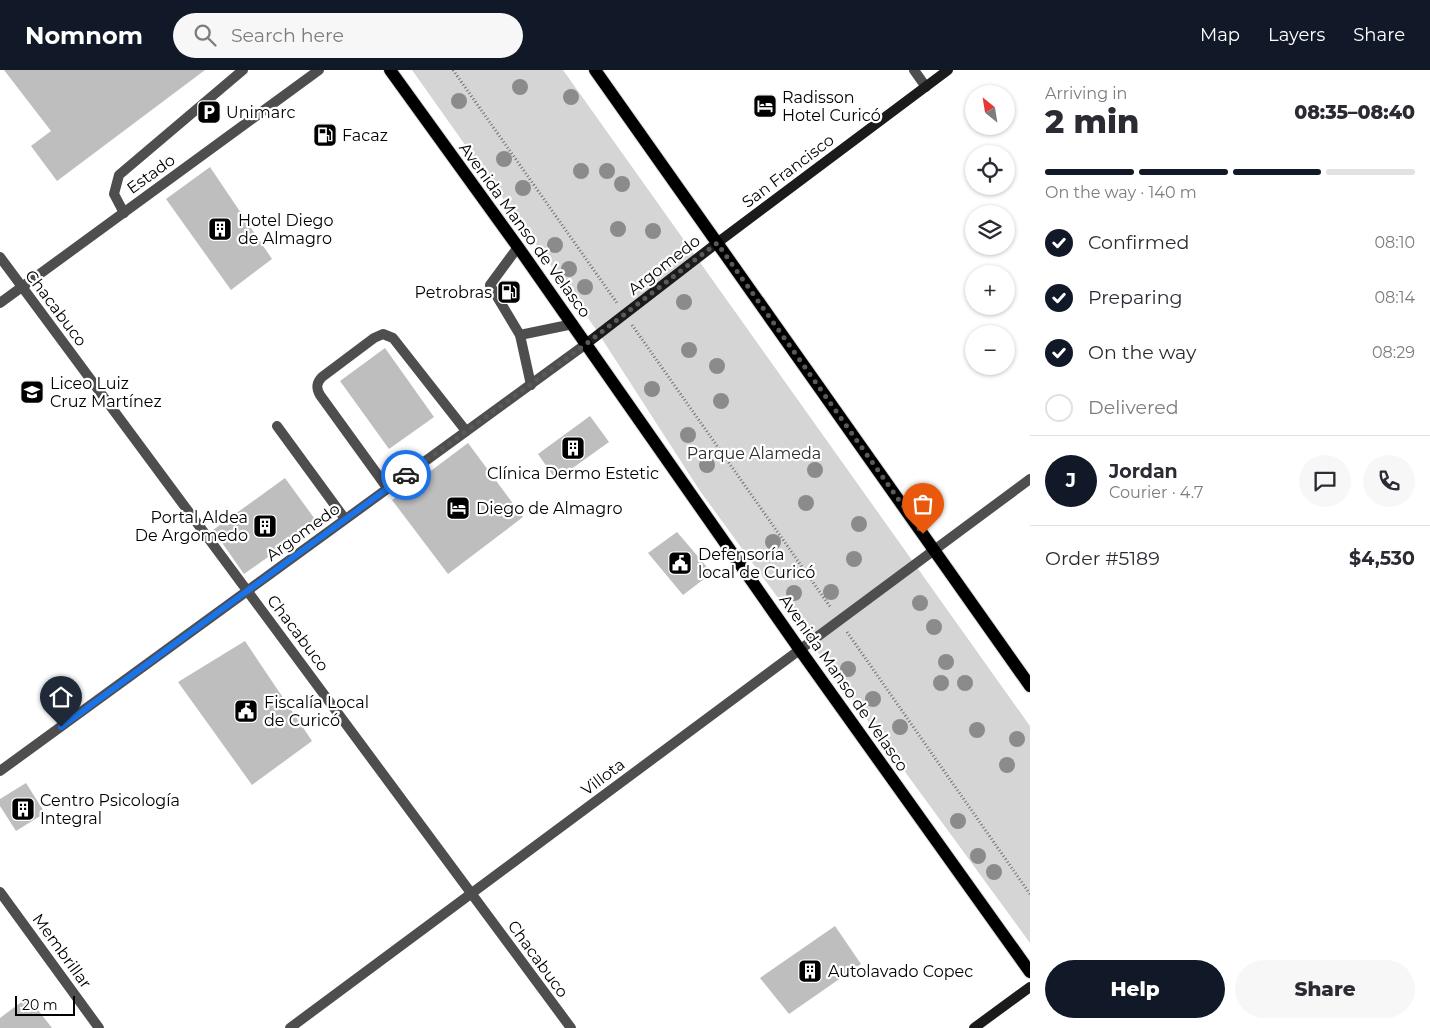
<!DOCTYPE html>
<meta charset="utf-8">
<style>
body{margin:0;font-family:Montserrat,sans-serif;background:#f7f7f7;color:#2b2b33;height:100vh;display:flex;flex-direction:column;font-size:19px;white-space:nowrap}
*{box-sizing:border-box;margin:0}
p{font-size:16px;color:#7c7c81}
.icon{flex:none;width:28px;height:28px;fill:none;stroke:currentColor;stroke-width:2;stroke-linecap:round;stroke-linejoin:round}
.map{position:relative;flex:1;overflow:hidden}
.panel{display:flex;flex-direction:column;background:#fff;width:400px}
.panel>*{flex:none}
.needle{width:32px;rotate:330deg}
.tools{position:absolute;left:965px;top:15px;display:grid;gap:10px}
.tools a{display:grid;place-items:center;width:50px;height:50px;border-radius:50%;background:#fff;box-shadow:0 1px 4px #0004;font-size:25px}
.scale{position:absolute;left:15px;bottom:12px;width:60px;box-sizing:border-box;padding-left:5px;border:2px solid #000;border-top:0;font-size:14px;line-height:18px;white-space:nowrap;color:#000;-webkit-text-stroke:4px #fff;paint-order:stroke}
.pin{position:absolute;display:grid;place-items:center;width:42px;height:42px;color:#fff;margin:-51px -21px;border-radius:50% 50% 50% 0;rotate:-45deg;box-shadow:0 0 5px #0007}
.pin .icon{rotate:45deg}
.courier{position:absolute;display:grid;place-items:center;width:50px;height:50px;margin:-25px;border:4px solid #1a73e8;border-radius:50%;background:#fff;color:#222;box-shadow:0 1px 6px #0007}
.summary em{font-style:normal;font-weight:800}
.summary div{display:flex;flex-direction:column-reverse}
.summary{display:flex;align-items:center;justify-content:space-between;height:85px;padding:0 15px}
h1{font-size:32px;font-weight:800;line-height:38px}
.bar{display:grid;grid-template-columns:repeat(4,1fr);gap:8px 5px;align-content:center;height:60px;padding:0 15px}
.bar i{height:6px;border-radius:4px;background:#e1e1e2}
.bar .on{background:#111827}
.bar p{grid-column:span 4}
.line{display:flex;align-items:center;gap:12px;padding:0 15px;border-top:1px solid #e1e1e2}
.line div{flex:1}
.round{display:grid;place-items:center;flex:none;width:52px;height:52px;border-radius:26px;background:#f7f7f7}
ol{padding:0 15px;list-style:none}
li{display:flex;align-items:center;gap:15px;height:55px}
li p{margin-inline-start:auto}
li .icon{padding:5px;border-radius:50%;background:#111827;color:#fff;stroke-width:4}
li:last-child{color:#7c7c81}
li i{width:28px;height:28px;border:2px solid #e1e1e2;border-radius:50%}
.action{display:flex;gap:10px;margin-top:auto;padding:10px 15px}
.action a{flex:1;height:58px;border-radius:30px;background:#111827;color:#fff;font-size:20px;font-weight:800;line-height:58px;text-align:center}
.action a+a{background:#f7f7f7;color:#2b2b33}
header{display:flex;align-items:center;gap:30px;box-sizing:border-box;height:70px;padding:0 25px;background:#111827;color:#fff}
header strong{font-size:24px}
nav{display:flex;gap:28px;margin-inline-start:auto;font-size:18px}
.search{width:350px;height:45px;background:#f7f7f7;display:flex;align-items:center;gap:12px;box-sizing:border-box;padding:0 18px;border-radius:28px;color:#7c7c81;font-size:19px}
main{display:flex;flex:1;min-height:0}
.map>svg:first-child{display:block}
.green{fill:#d5d5d5}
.building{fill:#bebebe}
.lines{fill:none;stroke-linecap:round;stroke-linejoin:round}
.primary-casing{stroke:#dbdbdb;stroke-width:14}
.path{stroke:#707070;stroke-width:3;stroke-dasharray:1 2.5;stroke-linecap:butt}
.service{stroke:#4e4e4e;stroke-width:10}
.minor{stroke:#4e4e4e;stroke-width:10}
.tertiary{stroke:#4e4e4e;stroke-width:10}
.secondary{stroke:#1b1b1b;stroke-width:10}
.primary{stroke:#000;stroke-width:12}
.tree{fill:#8b8b8b}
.done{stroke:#595959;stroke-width:5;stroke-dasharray:0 9}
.route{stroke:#1a73e8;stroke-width:6}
.labels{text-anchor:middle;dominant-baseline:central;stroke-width:4.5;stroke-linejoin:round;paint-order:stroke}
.poi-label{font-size:16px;fill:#000;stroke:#fff;text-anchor:start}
.street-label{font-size:16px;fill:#000;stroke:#fff}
.park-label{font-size:16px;fill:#2c2c2c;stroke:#fff}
</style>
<header>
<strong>Nomnom</strong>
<div class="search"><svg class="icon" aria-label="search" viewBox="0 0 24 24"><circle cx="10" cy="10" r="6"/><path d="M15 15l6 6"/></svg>Search here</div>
<nav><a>Map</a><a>Layers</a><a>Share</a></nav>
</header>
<main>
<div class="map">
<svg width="1030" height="958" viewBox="0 0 1030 958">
<rect width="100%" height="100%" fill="#fff"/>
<path class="green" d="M412,0H563L1030,656V873L700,421L595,258Z"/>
<g class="building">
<path d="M4,0H205L57,111L31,76L51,61Z"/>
<path d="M210,97L272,189L231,220L166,129Z"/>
<path d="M385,278L434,347L389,379L340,311Z"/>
<path d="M590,346L609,372L556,410L538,384Z"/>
<path d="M468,373L523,447L448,504L392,430Z"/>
<path d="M285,408L317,452L244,504L213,460Z"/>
<path d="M677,462L712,503L683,525L648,483Z"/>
<path d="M245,571L312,671L252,715L178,612Z"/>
<path d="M26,713L45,743L16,761L0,736V729Z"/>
<path d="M835,856L861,894L789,944L760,908Z"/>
<path d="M28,927L52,958H0V948Z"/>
</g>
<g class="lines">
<g class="primary-casing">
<g id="primary">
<path d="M390,0L518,177L800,580L1030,902"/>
<path d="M595,0L1030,616"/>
</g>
</g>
<g class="path">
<path d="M453,0L617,233"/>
<path d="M632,255L831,538"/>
<path d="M847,562L1030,824"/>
</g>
<g class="service">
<path d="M914,0L926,17"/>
<path d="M124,143L114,124L119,105L243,0"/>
<path d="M518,177L490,215L520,265L531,315"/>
<path d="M520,265L573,254"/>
<path d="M277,356L345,449"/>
<path d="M388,419L320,325C316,318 316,313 322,307L374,268L383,264L393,268L466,361"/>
</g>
<g class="minor">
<path d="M0,822L99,958"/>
<path d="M290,958L1030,409"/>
</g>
<g class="tertiary">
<path d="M0,187L571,958"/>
<path d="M0,233L319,0"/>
<path d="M0,701L586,274"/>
</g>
<g class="secondary">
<path d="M586,274L717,173L948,0"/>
<path d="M974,958L1030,917"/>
</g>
<use href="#primary" class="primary"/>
</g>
<g class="tree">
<circle cx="520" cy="17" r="8"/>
<circle cx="571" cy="27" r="8"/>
<circle cx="459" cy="31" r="8"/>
<circle cx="504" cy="89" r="8"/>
<circle cx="581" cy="101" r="8"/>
<circle cx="607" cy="101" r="8"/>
<circle cx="622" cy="114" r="8"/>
<circle cx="523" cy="118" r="8"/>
<circle cx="618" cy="159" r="8"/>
<circle cx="653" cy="161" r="8"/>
<circle cx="555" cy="175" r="8"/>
<circle cx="569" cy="199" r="8"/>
<circle cx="585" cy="217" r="8"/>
<circle cx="684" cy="232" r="8"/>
<circle cx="689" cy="280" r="8"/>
<circle cx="717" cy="296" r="8"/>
<circle cx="652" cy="319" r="8"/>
<circle cx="721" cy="331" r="8"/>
<circle cx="688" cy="365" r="8"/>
<circle cx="707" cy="395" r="8"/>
<circle cx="815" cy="400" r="8"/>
<circle cx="806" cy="433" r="8"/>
<circle cx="859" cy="454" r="8"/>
<circle cx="773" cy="472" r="8"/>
<circle cx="854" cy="489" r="8"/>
<circle cx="831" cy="522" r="8"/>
<circle cx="794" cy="523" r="8"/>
<circle cx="920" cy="533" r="8"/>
<circle cx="934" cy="557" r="8"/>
<circle cx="946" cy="592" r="8"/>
<circle cx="848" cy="599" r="8"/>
<circle cx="941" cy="613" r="8"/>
<circle cx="965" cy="613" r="8"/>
<circle cx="873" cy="629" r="8"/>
<circle cx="900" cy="657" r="8"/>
<circle cx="977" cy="660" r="8"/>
<circle cx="1017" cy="669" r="8"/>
<circle cx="1007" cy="695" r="8"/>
<circle cx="958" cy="751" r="8"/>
<circle cx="978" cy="786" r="8"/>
<circle cx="994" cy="802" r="8"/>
</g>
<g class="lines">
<path class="done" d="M406,405L586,274L717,173L923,464"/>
<path class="route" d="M61,657L406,405"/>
</g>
<defs>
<g id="hotel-square" transform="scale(1.25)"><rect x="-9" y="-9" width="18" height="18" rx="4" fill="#000" stroke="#fff"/><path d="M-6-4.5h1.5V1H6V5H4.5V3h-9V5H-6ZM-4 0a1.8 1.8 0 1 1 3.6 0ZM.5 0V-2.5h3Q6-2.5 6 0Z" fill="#fff"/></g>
<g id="parking-square" transform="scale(1.25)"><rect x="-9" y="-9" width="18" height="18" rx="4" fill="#000" stroke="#fff"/><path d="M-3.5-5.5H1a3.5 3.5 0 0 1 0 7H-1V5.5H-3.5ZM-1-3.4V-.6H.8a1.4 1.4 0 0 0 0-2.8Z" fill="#fff"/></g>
<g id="fuel-square" transform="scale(1.25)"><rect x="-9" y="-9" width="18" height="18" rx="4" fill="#000" stroke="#fff"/><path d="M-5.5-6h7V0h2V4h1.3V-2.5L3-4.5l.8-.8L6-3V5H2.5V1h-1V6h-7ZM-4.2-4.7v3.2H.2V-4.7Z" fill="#fff"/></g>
<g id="building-square" transform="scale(1.25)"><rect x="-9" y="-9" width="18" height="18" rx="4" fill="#000" stroke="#fff"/><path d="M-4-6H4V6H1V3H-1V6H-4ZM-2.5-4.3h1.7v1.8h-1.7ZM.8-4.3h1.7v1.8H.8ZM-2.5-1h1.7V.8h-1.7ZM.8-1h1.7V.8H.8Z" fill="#fff"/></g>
<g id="school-square" transform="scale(1.25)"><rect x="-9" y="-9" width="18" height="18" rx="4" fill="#000" stroke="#fff"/><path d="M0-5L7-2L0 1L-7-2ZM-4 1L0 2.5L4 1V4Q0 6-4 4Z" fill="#fff"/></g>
<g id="civic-square" transform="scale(1.25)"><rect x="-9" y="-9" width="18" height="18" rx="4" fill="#000" stroke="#fff"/><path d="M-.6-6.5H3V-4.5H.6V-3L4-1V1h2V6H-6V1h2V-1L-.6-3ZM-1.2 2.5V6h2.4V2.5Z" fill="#fff"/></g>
</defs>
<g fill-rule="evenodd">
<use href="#hotel-square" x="765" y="36"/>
<use href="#parking-square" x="209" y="42"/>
<use href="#fuel-square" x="325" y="65"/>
<use href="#building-square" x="220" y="159"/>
<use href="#fuel-square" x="509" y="222"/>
<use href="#school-square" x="32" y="322"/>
<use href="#building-square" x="573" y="378"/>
<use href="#hotel-square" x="458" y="438"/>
<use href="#building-square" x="265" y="456"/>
<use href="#civic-square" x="680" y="493"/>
<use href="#civic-square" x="246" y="641"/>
<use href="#building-square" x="23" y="739"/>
<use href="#building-square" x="810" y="901"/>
</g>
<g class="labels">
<g class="poi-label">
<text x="782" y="27">Radisson<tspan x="782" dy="18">Hotel Curicó</tspan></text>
<text x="226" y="42">Unimarc</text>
<text x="342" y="65">Facaz</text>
<text x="238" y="150">Hotel Diego<tspan x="238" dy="18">de Almagro</tspan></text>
<text x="492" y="222" text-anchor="end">Petrobras</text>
<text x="50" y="313">Liceo Luiz<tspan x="50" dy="18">Cruz Martínez</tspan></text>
<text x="573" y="403" text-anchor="middle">Clínica Dermo Estetic</text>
<text x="476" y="438">Diego de Almagro</text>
<text x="248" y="447" text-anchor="end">Portal Aldea<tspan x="248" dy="18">De Argomedo</tspan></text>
<text x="698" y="484">Defensoría<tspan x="698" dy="18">local de Curicó</tspan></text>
<text x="264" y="632">Fiscalía Local<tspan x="264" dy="18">de Curicó</tspan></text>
<text x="40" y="730">Centro Psicología<tspan x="40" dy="18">Integral</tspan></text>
<text x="828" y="901">Autolavado Copec</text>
</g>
<g class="street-label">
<text transform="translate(788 101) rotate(-37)">San Francisco</text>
<text transform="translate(151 104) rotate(-36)">Estado</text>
<text transform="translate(525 160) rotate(54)">Avenida Manso de Velasco</text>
<text transform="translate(664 195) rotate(-38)">Argomedo</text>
<text transform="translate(56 238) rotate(53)">Chacabuco</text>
<text transform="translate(303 462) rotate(-36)">Argomedo</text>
<text transform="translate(298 563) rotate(53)">Chacabuco</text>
<text transform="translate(844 613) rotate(55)">Avenida Manso de Velasco</text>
<text transform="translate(603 707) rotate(-37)">Villota</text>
<text transform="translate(62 881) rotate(54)">Membrillar</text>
<text transform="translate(538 889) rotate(54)">Chacabuco</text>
</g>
<g class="park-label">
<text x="754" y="383">Parque Alameda</text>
</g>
</g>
</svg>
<div class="tools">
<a><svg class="needle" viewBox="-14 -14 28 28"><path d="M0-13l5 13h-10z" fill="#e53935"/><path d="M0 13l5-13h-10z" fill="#7c7c81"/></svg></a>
<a><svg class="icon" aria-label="locate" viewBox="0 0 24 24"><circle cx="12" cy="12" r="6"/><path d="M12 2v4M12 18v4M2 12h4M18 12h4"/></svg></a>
<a><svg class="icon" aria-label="layers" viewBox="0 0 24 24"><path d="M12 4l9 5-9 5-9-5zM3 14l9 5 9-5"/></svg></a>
<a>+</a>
<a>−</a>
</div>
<div class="scale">20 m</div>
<div class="pin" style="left:923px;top:464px;background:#ea580c"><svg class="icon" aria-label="bag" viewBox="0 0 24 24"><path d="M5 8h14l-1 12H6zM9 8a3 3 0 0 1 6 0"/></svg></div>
<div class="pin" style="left:61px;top:657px;background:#1f2937"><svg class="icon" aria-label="home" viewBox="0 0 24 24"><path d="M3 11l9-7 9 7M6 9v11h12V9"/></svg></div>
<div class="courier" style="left:406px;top:405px"><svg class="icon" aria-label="car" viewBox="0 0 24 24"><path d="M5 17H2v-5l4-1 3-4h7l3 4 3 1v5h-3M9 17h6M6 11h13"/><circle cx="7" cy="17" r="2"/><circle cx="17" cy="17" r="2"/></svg></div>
</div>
<section class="panel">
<div class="summary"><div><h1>2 min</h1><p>Arriving in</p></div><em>08:35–08:40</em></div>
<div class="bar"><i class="on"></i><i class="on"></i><i class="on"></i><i></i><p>On the way · 140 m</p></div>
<ol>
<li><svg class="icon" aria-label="check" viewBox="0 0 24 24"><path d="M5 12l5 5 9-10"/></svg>Confirmed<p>08:10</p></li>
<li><svg class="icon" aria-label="check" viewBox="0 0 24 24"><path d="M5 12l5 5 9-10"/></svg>Preparing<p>08:14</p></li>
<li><svg class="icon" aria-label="check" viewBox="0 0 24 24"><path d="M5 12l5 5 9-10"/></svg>On the way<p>08:29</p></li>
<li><i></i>Delivered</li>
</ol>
<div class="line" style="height:90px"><b class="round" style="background:#111827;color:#fff">J</b><div><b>Jordan</b><p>Courier · 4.7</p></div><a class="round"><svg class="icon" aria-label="chat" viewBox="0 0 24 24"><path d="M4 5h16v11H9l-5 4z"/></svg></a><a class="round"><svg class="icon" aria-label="phone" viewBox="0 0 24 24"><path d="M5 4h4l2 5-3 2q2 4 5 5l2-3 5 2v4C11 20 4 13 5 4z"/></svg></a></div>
<div class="line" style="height:65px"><div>Order #5189</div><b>$4,530</b></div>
<div class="action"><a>Help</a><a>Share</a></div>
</section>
</main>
